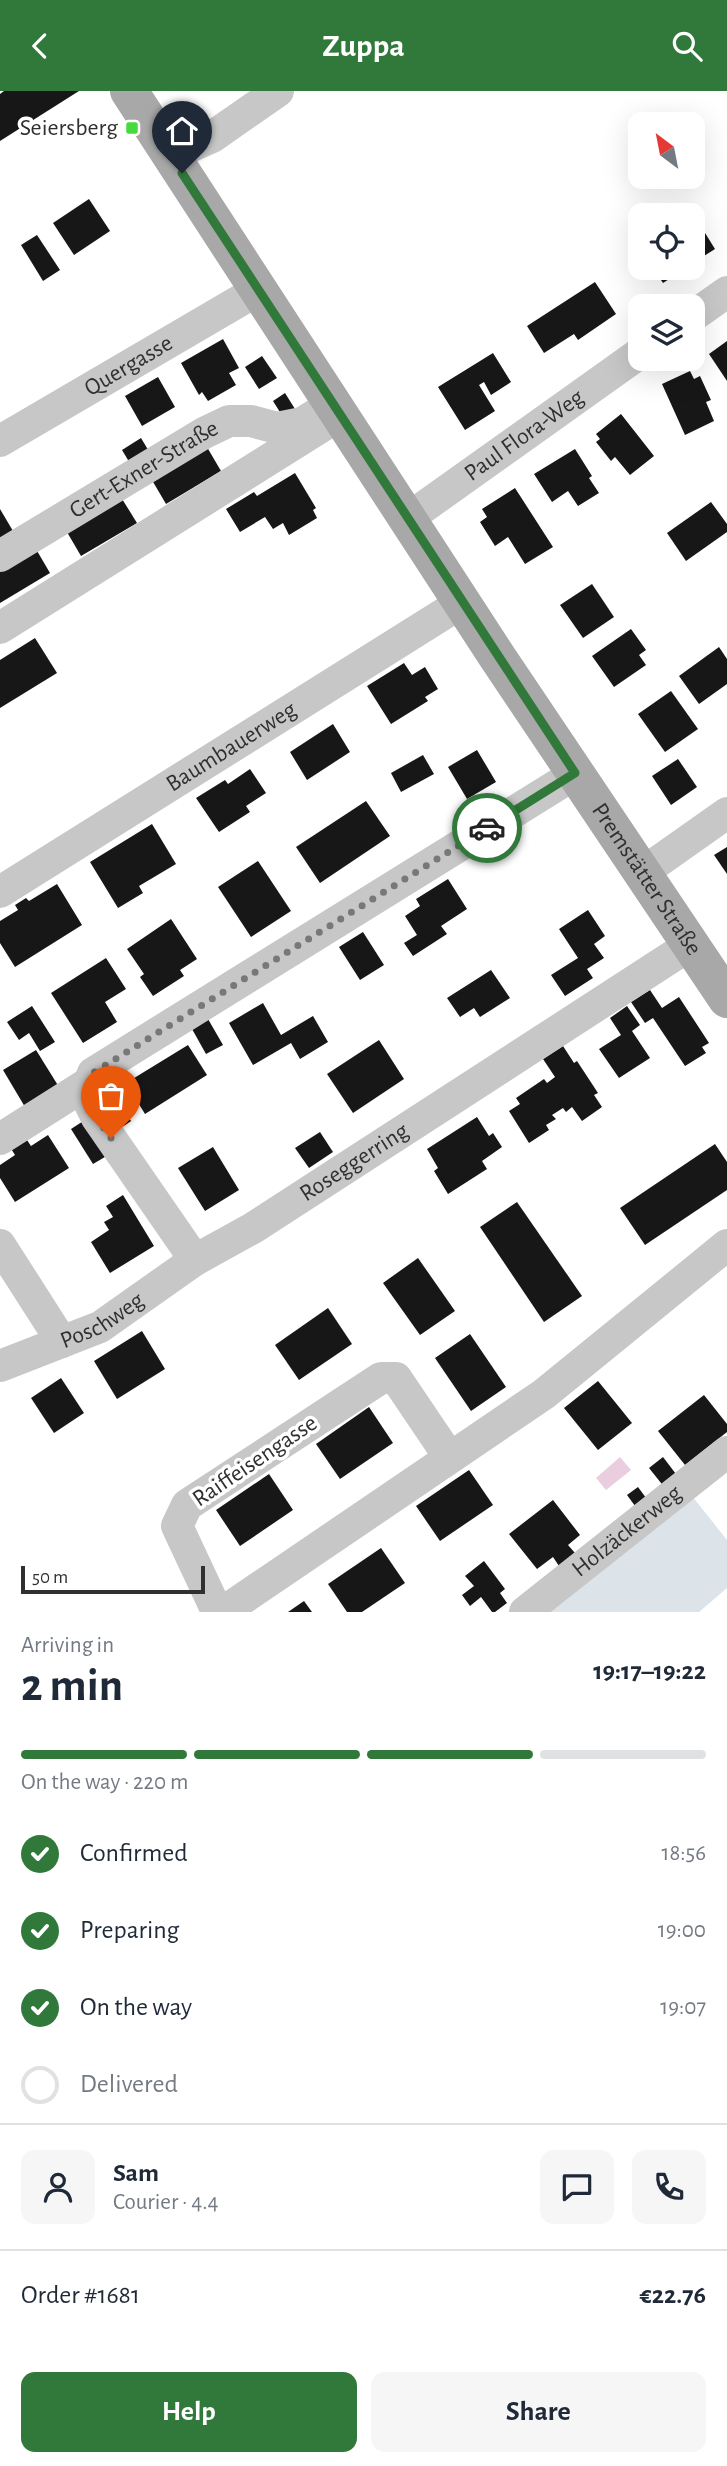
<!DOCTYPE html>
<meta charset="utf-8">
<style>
body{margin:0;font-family:"Alegreya Sans",sans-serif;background:#f6f6f7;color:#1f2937;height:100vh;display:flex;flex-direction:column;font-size:26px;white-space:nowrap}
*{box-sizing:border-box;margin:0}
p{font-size:23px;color:#747a83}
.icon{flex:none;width:38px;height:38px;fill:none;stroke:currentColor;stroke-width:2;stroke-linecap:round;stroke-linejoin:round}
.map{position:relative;height:1521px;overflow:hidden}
.panel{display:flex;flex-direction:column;background:#fff;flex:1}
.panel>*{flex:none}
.needle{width:46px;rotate:328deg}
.tools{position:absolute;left:628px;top:21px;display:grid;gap:14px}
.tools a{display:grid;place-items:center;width:77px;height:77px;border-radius:14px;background:#fff;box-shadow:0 7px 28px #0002;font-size:35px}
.scale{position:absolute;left:21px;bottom:18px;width:184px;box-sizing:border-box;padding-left:7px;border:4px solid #303030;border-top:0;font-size:19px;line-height:24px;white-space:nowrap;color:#303030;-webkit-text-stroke:5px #fff;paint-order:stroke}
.pin{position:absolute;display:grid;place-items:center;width:60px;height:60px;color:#fff;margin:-72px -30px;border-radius:50% 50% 50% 0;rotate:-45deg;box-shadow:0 0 7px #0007}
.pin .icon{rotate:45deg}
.courier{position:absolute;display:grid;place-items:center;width:70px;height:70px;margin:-35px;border:5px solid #31793b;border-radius:50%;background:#fff;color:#222;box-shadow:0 2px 9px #0007}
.head em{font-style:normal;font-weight:700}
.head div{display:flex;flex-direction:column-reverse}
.head{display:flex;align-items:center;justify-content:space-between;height:119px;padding:0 21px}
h1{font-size:46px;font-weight:700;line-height:52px}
.bar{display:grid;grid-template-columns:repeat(4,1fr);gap:10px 7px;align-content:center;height:84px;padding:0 21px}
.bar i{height:9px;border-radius:5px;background:#e0e1e3}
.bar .on{background:#31793b}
.bar p{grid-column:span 4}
.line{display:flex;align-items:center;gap:18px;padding:0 21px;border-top:2px solid #e0e1e3}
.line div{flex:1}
.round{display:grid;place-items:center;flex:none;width:74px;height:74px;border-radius:14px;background:#f6f6f7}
ol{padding:0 21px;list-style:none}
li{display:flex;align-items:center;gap:21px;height:77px}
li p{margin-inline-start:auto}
li .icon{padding:7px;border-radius:50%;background:#31793b;color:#fff;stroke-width:4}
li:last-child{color:#747a83}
li i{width:38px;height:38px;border:4px solid #e0e1e3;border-radius:50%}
.button{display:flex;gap:14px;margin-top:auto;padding:14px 21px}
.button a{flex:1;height:80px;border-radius:14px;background:#31793b;color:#fff;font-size:28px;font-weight:700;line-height:80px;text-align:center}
.button a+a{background:#f6f6f7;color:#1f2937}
header{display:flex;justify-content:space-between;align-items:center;height:91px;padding:0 21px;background:#31793b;color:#fff;font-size:32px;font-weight:700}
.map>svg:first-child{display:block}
.green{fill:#dce3e9}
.water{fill:#eacdde}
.building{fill:#171717}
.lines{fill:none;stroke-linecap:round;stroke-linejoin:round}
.minor{stroke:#c7c7c7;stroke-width:32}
.major{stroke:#a8a8a8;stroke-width:38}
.done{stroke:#787878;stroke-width:7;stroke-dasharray:0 12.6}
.route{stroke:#31793b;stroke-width:9}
.poi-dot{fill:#47da3f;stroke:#fff;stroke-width:2.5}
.labels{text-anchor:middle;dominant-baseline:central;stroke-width:7;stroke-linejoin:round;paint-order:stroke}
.poi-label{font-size:24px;fill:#303030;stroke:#fff;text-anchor:end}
.street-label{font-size:24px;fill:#303030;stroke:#fff}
</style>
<header><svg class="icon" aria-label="back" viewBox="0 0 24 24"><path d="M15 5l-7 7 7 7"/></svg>Zuppa<svg class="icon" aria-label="search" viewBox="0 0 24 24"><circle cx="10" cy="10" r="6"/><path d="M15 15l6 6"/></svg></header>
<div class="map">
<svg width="727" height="1521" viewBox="0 0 727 1521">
<rect width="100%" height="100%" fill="#fff"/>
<path class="green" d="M688,1400L727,1449V1497L699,1521H537Z"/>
<path class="water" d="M620,1366L631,1379L606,1399L596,1387Z"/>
<g class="building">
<path d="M4,0H79L0,50V3Z"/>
<path d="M89,108L110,140L74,164L53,132Z"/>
<path d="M697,129L715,158L693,172V132Z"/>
<path d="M37,144L60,179L43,190L21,154Z"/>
<path d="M653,177H686L663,192Z"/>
<path d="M595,191L616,223L578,249L574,243L544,262L527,235Z"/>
<path d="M223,248L239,277L229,282L236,294L208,310L202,301L199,304L181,272Z"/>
<path d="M727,250V290L709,263Z"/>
<path d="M493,262L511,291L491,304L484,291L479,294L495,320L465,339L438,296Z"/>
<path d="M262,265L277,287L259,298L245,276Z"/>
<path d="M690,280L694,288L700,285L711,309L706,311L714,330L685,344L662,293Z"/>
<path d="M158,286L175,316L142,335L125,305Z"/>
<path d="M285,302L295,318L283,326L273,310Z"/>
<path d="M621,323L654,365L630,384L615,366L611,370L596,351L600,348L596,343Z"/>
<path d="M141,347L153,367L134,379L122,359Z"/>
<path d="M204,351L221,380L166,413L149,384Z"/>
<path d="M575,358L592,385L589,387L599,402L578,415L568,400L552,411L534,383Z"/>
<path d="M295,382L316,417L313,419L317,427L289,444L283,432L273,438L265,426L240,441L226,418L254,401L257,405Z"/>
<path d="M515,397L553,456L525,473L508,446L495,455L480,431L487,426L482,418Z"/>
<path d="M119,403L137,432L81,465L64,436Z"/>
<path d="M711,411L727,433V441L686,470L667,442Z"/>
<path d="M0,418L13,440L0,447Z"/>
<path d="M33,453L50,482L0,512V473Z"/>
<path d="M592,493L614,526L583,547L560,514Z"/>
<path d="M631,538L646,559L639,564L646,574L614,596L592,565Z"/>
<path d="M35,547L57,582L0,617V569Z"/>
<path d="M719,556L727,568V593L699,613L679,585Z"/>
<path d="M404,572L412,584L425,576L438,598L425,606L428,610L391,633L367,595Z"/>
<path d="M671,600L698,638L665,661L638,623Z"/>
<path d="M333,633L350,661L307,689L290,661Z"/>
<path d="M477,659L496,691L467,708L448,676Z"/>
<path d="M423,664L434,683L401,701L391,682Z"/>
<path d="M678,668L697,696L671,714L652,685Z"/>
<path d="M250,678L266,702L246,715L250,721L219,741L196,707L225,689L228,693Z"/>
<path d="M366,710L390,745L320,792L296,756Z"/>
<path d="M152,733L176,773L139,795L143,802L118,817L90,771Z"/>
<path d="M727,756V783L714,764Z"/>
<path d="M258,770L291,820L251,846L218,796Z"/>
<path d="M448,788L467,818L441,835L447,843L413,865L404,852L417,844L405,825L420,815L416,808Z"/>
<path d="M57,793L82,834L15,876L0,852V830L18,819L15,814L26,807L29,810Z"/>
<path d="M588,819L605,845L594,853L604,867L587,878L593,887L565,905L551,884L578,867L559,838Z"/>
<path d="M171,828L197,868L180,879L184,885L153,905L140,886L144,883L127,858Z"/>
<path d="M363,841L384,874L360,889L339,856Z"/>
<path d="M106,867L126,898L105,911L117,931L83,952L51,902Z"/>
<path d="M491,879L510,907L480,926L474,917L460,926L447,907Z"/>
<path d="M650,899L662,917L679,906L709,952L702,956L706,962L685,975L653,927L645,932L631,911Z"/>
<path d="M263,912L281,944L313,925L328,951L300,968L291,952L253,974L229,932Z"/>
<path d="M32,915L55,951L40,960L29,942L19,949L7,931Z"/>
<path d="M627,915L640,934L632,940L650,967L619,987L599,958L621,944L610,927Z"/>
<path d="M208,928L223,954L206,963L192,938Z"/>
<path d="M379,949L404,988L353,1022L327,983Z"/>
<path d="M188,954L207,984L145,1023L126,992Z"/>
<path d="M563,955L574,972L577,970L598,1002L594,1004L602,1016L582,1030L572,1016L566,1021L563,1017L552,1024L556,1028L546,1034L549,1039L529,1052L509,1020L520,1013L516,1007L544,988L547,992L555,986L543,968Z"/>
<path d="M36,959L59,996L25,1016L3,979Z"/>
<path d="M118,1010L131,1030L118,1039L104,1019Z"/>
<path d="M477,1026L489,1045L493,1042L502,1056L482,1070L487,1078L448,1103L434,1080L438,1077L427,1058Z"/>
<path d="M88,1027L110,1063L93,1073L71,1038Z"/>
<path d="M320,1041L333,1061L309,1077L295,1057Z"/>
<path d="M48,1044L69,1077L15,1111L0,1087V1074L15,1064L10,1056L25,1046L31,1055Z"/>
<path d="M715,1053L727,1071V1099L645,1154L620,1117Z"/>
<path d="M213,1056L239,1099L205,1120L178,1077Z"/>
<path d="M123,1104L154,1155L110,1182L91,1151L109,1139L104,1131L113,1126L106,1115Z"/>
<path d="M517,1111L582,1205L544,1231L480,1136Z"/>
<path d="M418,1167L455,1220L420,1244L383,1192Z"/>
<path d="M328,1217L352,1253L299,1289L275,1254Z"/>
<path d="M142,1240L165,1278L117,1308L94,1270Z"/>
<path d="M470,1243L506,1296L471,1320L435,1267Z"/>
<path d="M61,1287L84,1322L54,1342L31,1307Z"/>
<path d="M598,1290L632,1332L598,1359L564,1317Z"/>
<path d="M704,1304L727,1333V1341L685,1374L658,1340Z"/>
<path d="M369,1316L393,1352L340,1388L316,1353Z"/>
<path d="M663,1366L679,1387L665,1397L649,1377Z"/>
<path d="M469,1379L493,1414L440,1450L416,1415Z"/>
<path d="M269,1383L293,1419L240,1455L216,1419Z"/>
<path d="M638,1396L649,1411L638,1419L627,1404Z"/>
<path d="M553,1409L580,1444L568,1454L575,1462L559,1475L553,1466L537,1478L509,1443Z"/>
<path d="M381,1457L405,1492L362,1521H347L328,1493Z"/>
<path d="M484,1470L505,1498L500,1502L507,1512L495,1521H492L481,1506L470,1515L462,1504L474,1495L465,1485Z"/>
<path d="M304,1510L312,1521H288Z"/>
</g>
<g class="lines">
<g class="minor">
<path d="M171,64L212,46L278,0"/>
<path d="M693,225L727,201"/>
<path id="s1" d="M0,350L258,199"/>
<path id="s2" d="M407,428L640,262"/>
<path id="s3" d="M0,465L204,342L229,330H251L277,337L302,332L318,322"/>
<path d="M0,537L340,324"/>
<path id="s4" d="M575,683L93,982L85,1003L97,1027L195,1169L253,1137L690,854"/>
<path d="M642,782L727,722"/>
<path id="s5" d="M0,801L461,512"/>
<path d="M0,1048L90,991"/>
<path d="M0,1154L62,1251"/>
<path id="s6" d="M0,1275L100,1236L195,1169"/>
<path d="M450,1367L396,1287H381L187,1414L177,1435L214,1514L229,1517L544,1303L727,1154"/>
<path id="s7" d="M525,1521L727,1361"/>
</g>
<path class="major" id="s8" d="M129,0L496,564L727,908"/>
</g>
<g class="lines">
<path class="done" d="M111,1047L97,1027L85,1003L93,982L487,737"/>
<path class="route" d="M182,82L575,682L487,737"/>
</g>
<rect class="poi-dot" x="125" y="30" width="14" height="14" rx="3.5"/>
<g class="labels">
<g class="poi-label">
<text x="118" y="37">Seiersberg</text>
</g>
<g class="street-label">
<text stroke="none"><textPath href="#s1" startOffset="149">Quergasse</textPath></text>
<text stroke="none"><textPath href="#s2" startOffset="144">Paul Flora-Weg</textPath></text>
<text stroke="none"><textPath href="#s3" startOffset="168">Gert-Exner-Straße</textPath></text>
<text stroke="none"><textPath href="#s5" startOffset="273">Baumbauerweg</textPath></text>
<text stroke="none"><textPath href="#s8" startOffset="943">Premstätter Straße</textPath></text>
<text stroke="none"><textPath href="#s4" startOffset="976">Roseggerring</textPath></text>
<text stroke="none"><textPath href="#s6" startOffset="112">Poschweg</textPath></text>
<text transform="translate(255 1370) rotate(-34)">Raiffeisengasse</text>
<text stroke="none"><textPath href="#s7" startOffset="130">Holzäckerweg</textPath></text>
</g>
</g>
</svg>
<div class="tools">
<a><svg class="needle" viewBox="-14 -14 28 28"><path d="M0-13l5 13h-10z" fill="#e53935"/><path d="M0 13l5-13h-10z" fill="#747a83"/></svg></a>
<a><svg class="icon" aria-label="locate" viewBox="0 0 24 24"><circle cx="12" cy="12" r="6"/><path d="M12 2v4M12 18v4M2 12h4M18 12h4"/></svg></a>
<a><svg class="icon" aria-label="layers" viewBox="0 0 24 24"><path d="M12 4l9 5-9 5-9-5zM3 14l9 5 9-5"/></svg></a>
</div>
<div class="scale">50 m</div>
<div class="pin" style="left:111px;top:1047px;background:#ea580c"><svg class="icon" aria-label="bag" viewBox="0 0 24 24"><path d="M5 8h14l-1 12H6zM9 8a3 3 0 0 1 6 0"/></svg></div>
<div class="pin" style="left:182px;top:82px;background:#1f2937"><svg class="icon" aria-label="home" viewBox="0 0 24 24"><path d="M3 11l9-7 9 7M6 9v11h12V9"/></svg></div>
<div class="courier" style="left:487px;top:737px"><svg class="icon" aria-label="car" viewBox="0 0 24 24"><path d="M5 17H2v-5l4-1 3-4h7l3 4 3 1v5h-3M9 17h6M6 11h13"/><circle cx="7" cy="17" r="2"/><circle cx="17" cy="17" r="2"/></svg></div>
</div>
<section class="panel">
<div class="head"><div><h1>2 min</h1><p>Arriving in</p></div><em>19:17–19:22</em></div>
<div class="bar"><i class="on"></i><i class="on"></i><i class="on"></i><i></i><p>On the way · 220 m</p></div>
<ol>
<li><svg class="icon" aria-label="check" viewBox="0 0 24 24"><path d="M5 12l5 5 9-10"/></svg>Confirmed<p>18:56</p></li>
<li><svg class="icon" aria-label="check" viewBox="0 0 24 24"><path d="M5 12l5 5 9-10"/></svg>Preparing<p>19:00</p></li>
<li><svg class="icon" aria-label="check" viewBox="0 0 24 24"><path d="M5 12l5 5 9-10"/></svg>On the way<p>19:07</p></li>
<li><i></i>Delivered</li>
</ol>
<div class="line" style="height:126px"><a class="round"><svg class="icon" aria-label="person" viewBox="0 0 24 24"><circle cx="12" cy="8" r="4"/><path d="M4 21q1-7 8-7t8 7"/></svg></a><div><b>Sam</b><p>Courier · 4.4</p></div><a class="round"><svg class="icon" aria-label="chat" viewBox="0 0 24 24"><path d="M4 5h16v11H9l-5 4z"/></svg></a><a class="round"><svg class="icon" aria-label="phone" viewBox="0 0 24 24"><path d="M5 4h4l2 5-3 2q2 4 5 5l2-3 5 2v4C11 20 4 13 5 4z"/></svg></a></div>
<div class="line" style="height:91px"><div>Order #1681</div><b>€22.76</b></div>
<div class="button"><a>Help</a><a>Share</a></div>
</section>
